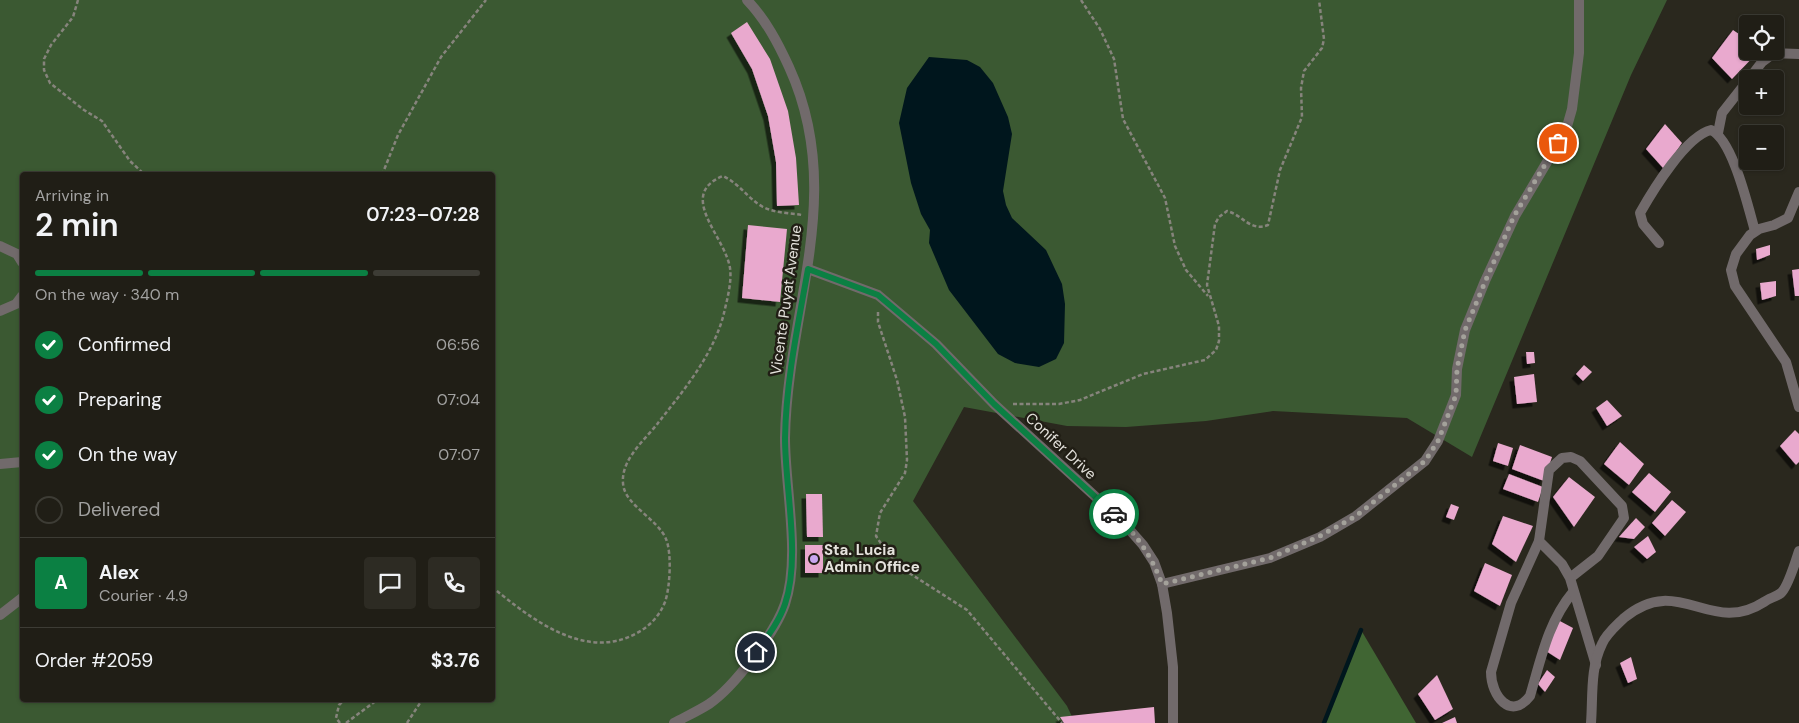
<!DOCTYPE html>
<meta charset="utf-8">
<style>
body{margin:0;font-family:"DM Sans",sans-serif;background:#2d2b23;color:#f1f3f6;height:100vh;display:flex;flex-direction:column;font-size:19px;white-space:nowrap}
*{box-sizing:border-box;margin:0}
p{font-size:16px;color:#a2a2a1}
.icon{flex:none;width:28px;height:28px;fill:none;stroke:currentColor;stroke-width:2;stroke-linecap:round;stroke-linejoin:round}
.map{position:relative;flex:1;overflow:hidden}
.drawer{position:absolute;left:20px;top:172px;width:475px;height:530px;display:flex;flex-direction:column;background:#201e16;border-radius:5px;box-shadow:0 1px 4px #0004,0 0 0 1px #3d3c35}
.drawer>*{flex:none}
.tools{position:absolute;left:1739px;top:15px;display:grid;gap:10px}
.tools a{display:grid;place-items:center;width:45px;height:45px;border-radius:5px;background:#201e16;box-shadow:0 1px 4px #0004,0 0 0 1px #3d3c35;font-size:25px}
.pin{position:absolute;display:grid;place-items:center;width:42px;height:42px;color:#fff;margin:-21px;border:2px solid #fff;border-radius:50%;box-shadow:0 1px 5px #0007}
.courier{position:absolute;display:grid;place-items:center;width:50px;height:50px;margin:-25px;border:4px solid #0b8043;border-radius:50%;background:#fff;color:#222;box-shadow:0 1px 6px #0007}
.overview em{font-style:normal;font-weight:600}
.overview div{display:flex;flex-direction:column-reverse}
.overview{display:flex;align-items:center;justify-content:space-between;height:85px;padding:0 15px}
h1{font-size:32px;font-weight:600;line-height:38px}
.bar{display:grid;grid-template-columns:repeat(4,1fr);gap:8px 5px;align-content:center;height:60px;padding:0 15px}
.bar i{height:6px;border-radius:4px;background:#3d3c35}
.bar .on{background:#0b8043}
.bar p{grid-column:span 4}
.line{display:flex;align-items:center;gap:12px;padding:0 15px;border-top:1px solid #3d3c35}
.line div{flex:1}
.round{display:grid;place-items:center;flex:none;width:52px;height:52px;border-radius:5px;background:#2d2b23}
ol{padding:0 15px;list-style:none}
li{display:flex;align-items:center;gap:15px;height:55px}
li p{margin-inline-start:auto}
li .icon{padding:5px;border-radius:50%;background:#0b8043;color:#fff;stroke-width:4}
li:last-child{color:#a2a2a1}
li i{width:28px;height:28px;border:2px solid #3d3c35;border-radius:50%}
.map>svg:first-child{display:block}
.green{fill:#3b5932;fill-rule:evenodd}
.forest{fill:#406533}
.water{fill:#00161d}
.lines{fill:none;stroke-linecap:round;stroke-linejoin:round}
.stream{stroke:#00161d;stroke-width:4.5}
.building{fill:#e9a9ce;filter:url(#shadow)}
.path{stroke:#86847c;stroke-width:2.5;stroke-dasharray:4 2.5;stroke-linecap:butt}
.street{stroke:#716a6b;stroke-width:10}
.done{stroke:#a3a19a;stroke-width:5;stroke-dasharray:0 9}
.route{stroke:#0b8043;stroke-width:6}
.poi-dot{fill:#c7a6ef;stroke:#211e15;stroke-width:2}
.labels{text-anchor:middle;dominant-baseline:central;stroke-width:5;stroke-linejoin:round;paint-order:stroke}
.street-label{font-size:15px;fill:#e4e2dc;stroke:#211e15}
.poi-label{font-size:15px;font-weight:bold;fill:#e4e2dc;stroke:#211e15;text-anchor:start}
</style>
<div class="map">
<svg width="1799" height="723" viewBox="0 0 1799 723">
<defs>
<filter id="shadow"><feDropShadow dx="-4.5" dy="4.5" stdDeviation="0" flood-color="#0009"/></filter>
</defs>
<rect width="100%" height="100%" fill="#2a281e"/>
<path class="green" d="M0,0H1667L1631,75L1472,457L1407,418L1273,411L1206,421L1126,427L1067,426L964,407L913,501L1067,706L1075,723H0ZM22,175H492V700H22Z"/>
<path class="forest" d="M1361,630L1416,723H1324Z"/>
<path class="water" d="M929,57L967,60L980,67L993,83L1008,117L1012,134L1003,191L1006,205L1012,218L1046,250L1062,284L1065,304L1064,343L1056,359L1039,367L1015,363L998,354L949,290L929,243L930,230L921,214L911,183L899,123L907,88Z"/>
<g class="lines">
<path class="stream" d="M1324,723L1361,630"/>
</g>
<g class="building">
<path d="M747,22L770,59L788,111L796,158L799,205L777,206L776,162L768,116L752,69L731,33Z"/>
<path d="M1733,30L1748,40V51H1759L1732,79L1712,58Z"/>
<path d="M1665,124L1682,143L1664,169L1646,149Z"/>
<path d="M748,225L787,229L780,302L742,298Z"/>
<path d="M1770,245V255L1757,260L1756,249Z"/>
<path d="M1799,269V296H1795L1792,270Z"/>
<path d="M1776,281V296L1762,300L1760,283Z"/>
<path d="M1526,352H1534L1535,363L1527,364Z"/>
<path d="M1584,365L1592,372L1583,381L1576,374Z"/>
<path d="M1534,374L1537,402L1517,404L1514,377Z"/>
<path d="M1607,400L1622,416L1607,426L1596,408Z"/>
<path d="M1795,430L1799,434V462L1796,465L1780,446Z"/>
<path d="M1620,442L1644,464L1629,485L1604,464Z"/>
<path d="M1498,443L1513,448L1508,466L1493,461Z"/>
<path d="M1520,445L1552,457L1544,481L1512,469Z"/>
<path d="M1649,473L1671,492L1655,512L1632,492Z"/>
<path d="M1509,474L1543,487L1538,502L1503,489Z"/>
<path d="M1569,477L1595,497L1574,527L1553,497Z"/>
<path d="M806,494H822L823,537H807Z"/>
<path d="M1672,500L1686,512L1665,536L1652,523Z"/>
<path d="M1451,504L1459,507L1454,520L1446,517Z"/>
<path d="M1503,516L1533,526L1516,562L1492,544Z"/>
<path d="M1636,518L1645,527L1634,539L1619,537Z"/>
<path d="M1648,536L1656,552L1647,559L1634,547Z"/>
<rect x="805" y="545" width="18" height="28"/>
<path d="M1485,563L1512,575L1500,606L1474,591Z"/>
<path d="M1558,620L1573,628L1560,660L1546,651Z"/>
<path d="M1631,657L1637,679L1628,683L1620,663Z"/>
<path d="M1547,670L1555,677L1545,692L1538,684Z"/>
<path d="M1437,675L1453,709L1435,720L1418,694Z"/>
<path d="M1154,707L1155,723H1064L1060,717Z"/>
<path d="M1455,717L1457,723H1442Z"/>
</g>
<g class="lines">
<g class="path">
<path d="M78,0L73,17L51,45L44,59V70L50,83L84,110L102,121L130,161L145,175"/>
<path d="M1081,0L1100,29L1114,59L1123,119L1165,198L1175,246L1186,270L1208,296"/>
<path d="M382,175L398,135L441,57L486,0"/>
<path d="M878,312V322L897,380L905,417L907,460L905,473L880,513L876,536L888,554L906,571L967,610L1062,723"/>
<path d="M1013,404H1059L1080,400L1143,374L1205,360L1216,350L1219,341V326L1207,285L1215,224L1219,217L1227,211C1243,215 1250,232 1268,225L1280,170L1302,117L1301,88L1304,71L1322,48L1324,39L1319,0"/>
<path d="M492,587C530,618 584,661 635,634C649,627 659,617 665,602C670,588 672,553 666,539C658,519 624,505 623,483C621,459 645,440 658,423C684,390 714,354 724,313C727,300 732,282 730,268C725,236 676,195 723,176C740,184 747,198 763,207C775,213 789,213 802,215"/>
<path d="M340,723L336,718L339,705L344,700"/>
<path d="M346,723L377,700"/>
<path d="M407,723L422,700"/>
</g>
<g class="street">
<path d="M1749,79L1762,62L1774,53L1799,54"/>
<path d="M1718,133L1722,113L1748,80"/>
<path d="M1799,192L1788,218L1774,225L1759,229L1750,235L1736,254L1731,270L1735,286L1786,362L1799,407"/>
<path d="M1659,243L1643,224L1640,213C1653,190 1686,136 1711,130C1733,140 1748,207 1755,231"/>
<path d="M0,246L17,254L22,262"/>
<path d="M808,269L878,295L936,344L994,404L1121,520L1143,545L1154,562L1162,584L1167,613L1173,667V723"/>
<path d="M0,311L16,304L22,296"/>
<path d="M0,464L22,462"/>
<path d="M1539,541L1511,603L1491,672C1491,696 1511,721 1530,696C1541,659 1548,622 1573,592"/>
<path d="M1570,578L1598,556L1624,518L1622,506L1580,461L1571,457L1562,458L1549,470L1539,541L1562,564L1570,578L1596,665"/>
<path d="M1162,584L1270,558L1320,537L1356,516L1425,461L1438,441L1456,395L1457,369L1465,330L1485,281L1515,216L1566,130L1572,109L1579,53V0"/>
<path d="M0,615L22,598"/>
<path d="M674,723C685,717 698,711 709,704C734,687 775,633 785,604C801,557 785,488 785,438C787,309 847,194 789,67C778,43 766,20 747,0"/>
<path d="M1591,723C1593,697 1590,668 1602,644C1606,634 1617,625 1624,618C1679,572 1710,637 1764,602C1769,598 1776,597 1781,593C1788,587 1796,560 1799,551"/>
</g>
</g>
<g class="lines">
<path class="done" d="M1114,514C1137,534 1152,557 1162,584L1270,558L1320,536L1356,516L1425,461L1438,441L1456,395L1457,369L1465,330L1485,282L1514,216L1558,143"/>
<path class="route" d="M756,652C767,637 779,622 785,604C801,557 785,488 785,438C786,381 798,325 808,269L878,295L936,344L994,404L1114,514"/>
</g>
<circle class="poi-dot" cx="814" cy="559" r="5"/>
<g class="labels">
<g class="street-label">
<text transform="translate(786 300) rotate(-82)">Vicente Puyat Avenue</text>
<text transform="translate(1061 446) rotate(43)">Conifer Drive</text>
</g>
<g class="poi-label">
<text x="824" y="550">Sta. Lucia<tspan x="824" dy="17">Admin Office</tspan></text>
</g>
</g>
</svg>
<div class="tools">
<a><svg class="icon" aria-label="locate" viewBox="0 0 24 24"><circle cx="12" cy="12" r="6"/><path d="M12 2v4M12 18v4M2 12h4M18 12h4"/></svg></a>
<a>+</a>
<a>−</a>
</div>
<div class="pin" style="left:1558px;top:143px;background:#ea580c"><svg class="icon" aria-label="bag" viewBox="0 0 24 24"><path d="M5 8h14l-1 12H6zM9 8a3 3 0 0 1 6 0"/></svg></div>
<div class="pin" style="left:756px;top:652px;background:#1f2937"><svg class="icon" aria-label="home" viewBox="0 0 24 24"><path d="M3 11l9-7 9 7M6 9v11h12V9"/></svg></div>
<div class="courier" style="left:1114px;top:514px"><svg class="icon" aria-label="car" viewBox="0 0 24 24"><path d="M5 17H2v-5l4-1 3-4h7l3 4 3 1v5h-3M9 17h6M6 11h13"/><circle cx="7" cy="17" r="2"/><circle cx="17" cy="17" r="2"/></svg></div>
<section class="drawer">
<div class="overview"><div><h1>2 min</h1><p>Arriving in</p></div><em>07:23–07:28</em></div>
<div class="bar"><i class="on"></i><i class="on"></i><i class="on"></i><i></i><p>On the way · 340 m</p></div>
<ol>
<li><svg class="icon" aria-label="check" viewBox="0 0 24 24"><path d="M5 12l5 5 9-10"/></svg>Confirmed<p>06:56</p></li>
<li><svg class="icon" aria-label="check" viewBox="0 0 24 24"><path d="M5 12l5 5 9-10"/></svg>Preparing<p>07:04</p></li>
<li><svg class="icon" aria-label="check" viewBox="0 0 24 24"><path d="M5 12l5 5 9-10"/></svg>On the way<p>07:07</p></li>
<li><i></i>Delivered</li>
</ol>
<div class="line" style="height:90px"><b class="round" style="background:#0b8043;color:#fff">A</b><div><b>Alex</b><p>Courier · 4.9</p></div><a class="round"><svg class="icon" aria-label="chat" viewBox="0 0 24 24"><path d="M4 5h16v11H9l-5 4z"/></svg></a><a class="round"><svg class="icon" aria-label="phone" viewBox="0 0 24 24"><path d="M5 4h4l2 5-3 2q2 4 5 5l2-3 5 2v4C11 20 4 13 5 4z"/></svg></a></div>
<div class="line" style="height:65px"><div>Order #2059</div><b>$3.76</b></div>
</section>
</div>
